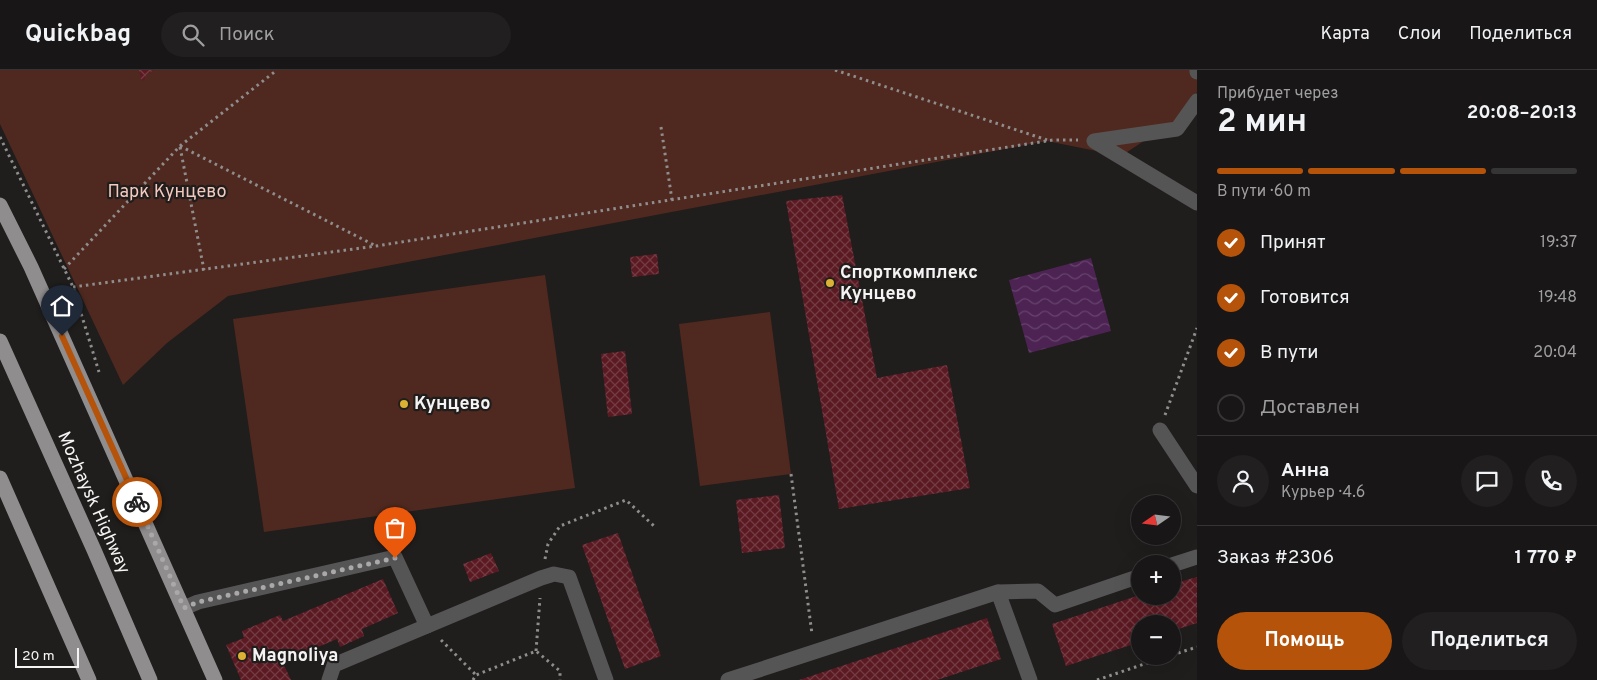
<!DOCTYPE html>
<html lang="ru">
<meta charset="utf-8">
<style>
body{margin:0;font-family:Overpass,sans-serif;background:#211f1f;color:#f1f3f6;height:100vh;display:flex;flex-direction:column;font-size:19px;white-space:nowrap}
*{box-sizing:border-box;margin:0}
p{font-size:16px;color:#9f9fa1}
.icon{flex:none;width:28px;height:28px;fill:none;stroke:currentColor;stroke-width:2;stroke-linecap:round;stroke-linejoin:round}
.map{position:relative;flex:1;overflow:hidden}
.details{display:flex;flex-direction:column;background:#181616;width:400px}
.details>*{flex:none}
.needle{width:32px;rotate:256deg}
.buttons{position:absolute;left:1131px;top:425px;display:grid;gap:10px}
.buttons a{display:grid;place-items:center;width:50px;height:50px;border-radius:50%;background:#181616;box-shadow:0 5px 20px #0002,0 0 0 1px #363535;font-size:25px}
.scale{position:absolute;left:15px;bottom:12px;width:64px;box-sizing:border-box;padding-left:5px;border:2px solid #f5f3f3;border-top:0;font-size:14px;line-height:18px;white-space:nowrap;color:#f5f3f3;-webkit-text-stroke:4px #201d1d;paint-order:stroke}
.pin{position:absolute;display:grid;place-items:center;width:42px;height:42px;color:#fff;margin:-51px -21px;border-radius:50% 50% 50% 0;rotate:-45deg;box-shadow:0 0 5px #0007}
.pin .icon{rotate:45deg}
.courier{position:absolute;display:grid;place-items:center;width:50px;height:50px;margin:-25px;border:4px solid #b45309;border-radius:50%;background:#fff;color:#222;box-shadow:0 1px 6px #0007}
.headline em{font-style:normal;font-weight:700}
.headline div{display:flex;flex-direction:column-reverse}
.headline{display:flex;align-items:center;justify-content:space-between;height:85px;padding:0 20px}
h1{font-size:32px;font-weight:700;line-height:38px}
.bar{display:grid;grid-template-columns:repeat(4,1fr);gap:8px 5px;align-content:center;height:60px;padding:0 20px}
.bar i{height:6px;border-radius:4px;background:#363535}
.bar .current{background:#b45309}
.bar p{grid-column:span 4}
.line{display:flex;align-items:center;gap:12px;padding:0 20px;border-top:1px solid #363535}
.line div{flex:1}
.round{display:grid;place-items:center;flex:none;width:52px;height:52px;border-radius:26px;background:#211f1f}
ol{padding:0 20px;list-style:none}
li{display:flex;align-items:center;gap:15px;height:55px}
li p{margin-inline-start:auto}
li .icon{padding:5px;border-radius:50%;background:#b45309;color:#fff;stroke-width:4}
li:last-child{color:#9f9fa1}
li i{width:28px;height:28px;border:2px solid #363535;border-radius:50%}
.primary-button{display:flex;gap:10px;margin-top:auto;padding:10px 20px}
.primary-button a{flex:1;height:58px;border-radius:30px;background:#b45309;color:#fff;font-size:20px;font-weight:700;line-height:58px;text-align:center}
.primary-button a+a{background:#211f1f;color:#f1f3f6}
header{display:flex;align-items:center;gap:30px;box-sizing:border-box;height:70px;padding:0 25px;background:#181616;border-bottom:1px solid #363535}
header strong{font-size:24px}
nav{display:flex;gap:28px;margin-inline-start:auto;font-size:18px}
.search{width:350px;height:45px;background:#211f1f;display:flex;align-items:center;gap:12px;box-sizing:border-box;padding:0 18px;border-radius:28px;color:#9f9fa1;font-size:19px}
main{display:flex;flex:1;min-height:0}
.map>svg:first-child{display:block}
.park{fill:#4f291f}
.water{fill:url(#water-waves)}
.building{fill:url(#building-cross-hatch)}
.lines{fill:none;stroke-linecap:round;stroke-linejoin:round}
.path{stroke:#8f8d8d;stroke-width:3;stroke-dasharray:2.5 4;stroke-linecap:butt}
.minor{stroke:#565556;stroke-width:15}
.major{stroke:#908d8f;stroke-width:15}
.done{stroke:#aaa8a8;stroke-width:5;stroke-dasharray:0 9}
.route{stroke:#b45309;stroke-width:6}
.poi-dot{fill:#dbb233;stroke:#201d1d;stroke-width:2}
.labels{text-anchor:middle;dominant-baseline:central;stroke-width:4.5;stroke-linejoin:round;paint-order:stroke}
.park-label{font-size:18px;fill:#f4c9be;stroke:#201d1d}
.poi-label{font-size:18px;font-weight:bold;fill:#f5f3f3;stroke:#201d1d;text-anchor:start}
.street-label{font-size:18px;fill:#f5f3f3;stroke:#201d1d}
</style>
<header>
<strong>Quickbag</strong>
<div class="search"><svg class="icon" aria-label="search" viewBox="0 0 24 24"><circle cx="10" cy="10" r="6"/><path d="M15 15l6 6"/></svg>Поиск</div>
<nav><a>Карта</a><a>Слои</a><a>Поделиться</a></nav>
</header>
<main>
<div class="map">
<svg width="1197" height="610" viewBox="0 0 1197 610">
<defs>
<pattern id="water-waves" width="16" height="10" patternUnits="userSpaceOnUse" patternTransform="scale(1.25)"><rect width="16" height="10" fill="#4d2354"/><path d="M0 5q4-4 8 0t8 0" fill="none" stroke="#67436d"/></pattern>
<pattern id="building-cross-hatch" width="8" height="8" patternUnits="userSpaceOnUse" patternTransform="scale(1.25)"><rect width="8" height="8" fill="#5b1922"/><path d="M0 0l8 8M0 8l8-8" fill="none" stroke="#733b43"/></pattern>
</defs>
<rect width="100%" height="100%" fill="#201d1d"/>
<g class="park">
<path d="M0,0H1197V22L1185,44L1121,86L1047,71L228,226L167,273L123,315L0,54Z"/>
<path d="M545,205L575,418L264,462L233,249Z"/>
<path d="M770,242L791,404L700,416L679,254Z"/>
</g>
<path class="water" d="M1091,188L1111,261L1029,283L1009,210Z"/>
<g class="building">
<path d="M139,0H154L146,5L144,11L141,9Z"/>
<path d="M842,125L877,308L947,295L970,418L839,439L786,131Z"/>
<path d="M657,184L659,204L632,207L630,187Z"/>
<path d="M625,281L632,344L608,347L601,284Z"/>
<path d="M779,425L785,478L742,483L736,430Z"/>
<path d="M618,463L661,586L625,599L582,475Z"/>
<path d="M491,483L499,501L470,512L463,494Z"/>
<path d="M1197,507V553L1172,561V554H1140V572L1066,596L1052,554L1140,525L1172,526V514Z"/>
<path d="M383,509L398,543L362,559L364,566L340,577L337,569L311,580L313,583L296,591L292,583L285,586L283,593L291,610H241L226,575L244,568L242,561L280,545L283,551Z"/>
<path d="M987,548L1001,589L937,610H799Z"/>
</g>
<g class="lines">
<g class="path">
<path d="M835,0L1047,70"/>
<path d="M661,57L672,130"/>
<path d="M0,67L73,217L99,302"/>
<path d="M180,76L376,176"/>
<path d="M180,77L204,200"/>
<path d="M64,199L180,76L277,0"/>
<path d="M73,217L376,176L1053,70H1078"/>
<path d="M1165,345L1197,258"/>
<path d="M791,404L812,564"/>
<path d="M545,489L548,474L560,456L626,430L654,456"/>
<path d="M441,570L476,605"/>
<path d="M536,581L540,528"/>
<path d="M1172,585L1197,577"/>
<path d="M473,610L476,605L536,581L560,601V610"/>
<path d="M1097,610L1168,586"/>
</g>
<g class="minor">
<path d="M1197,0V2"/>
<path d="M1197,31L1177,59L1094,71L1197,133"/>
<path d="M1160,360L1197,416"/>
<path d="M1172,495L1197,487"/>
<path d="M998,522L1030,610"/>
<path d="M184,538L198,532L395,487L427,556"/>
<path d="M329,610L334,595L541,508L554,504L569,507L606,610"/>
<path d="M728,610L998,522L1038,521L1055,535L1140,506"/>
</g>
<g class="major">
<path d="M0,135L31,197L215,610"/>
<path d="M0,271L94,480L150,610"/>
<path d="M0,408L89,610"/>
</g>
</g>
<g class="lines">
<path class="done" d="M137,432L184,538L198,532L395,488"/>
<path class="route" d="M62,266L137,432"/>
</g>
<g class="poi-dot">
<circle cx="830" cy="213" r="5"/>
<circle cx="404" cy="334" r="5"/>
<circle cx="242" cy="586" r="5"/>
</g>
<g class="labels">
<g class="park-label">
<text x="167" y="122">Парк Кунцево</text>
</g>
<g class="poi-label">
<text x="840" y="203">Спорткомплекс<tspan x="840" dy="21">Кунцево</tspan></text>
<text x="414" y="334">Кунцево</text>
<text x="252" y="586">Magnoliya</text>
</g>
<g class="street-label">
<text transform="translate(93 433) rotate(66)">Mozhaysk Highway</text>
</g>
</g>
</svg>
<div class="buttons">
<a><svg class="needle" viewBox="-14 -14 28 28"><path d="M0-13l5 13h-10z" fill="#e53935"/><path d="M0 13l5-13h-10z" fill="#9f9fa1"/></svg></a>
<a>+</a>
<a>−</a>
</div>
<div class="scale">20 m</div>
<div class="pin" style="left:395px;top:488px;background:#ea580c"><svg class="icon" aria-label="bag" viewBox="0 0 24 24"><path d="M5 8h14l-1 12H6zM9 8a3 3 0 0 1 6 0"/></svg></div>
<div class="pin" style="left:62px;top:266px;background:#1f2937"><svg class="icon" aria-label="home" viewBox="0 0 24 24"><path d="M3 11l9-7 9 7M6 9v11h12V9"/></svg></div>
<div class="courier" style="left:137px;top:432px"><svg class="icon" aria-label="bike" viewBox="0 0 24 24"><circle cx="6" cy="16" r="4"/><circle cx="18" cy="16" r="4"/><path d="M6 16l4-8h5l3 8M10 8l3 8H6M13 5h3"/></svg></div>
</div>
<section class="details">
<div class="headline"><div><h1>2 мин</h1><p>Прибудет через</p></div><em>20:08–20:13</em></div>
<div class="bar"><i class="current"></i><i class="current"></i><i class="current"></i><i></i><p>В пути · 60 m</p></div>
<ol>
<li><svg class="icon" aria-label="check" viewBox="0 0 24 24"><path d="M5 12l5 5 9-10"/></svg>Принят<p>19:37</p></li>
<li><svg class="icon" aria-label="check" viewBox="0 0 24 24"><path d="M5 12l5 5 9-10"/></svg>Готовится<p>19:48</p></li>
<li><svg class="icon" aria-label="check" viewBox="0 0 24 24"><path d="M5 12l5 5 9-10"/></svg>В пути<p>20:04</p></li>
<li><i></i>Доставлен</li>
</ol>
<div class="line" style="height:90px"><a class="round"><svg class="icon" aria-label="person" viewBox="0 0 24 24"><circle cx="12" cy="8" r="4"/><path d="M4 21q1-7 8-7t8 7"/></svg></a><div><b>Анна</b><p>Курьер · 4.6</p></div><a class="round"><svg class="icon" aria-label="chat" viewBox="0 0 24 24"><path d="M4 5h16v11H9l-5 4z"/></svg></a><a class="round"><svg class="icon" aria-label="phone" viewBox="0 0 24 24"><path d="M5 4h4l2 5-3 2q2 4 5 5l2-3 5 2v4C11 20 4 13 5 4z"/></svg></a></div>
<div class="line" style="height:65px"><div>Заказ #2306</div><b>1 770 ₽</b></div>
<div class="primary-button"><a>Помощь</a><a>Поделиться</a></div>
</section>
</main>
